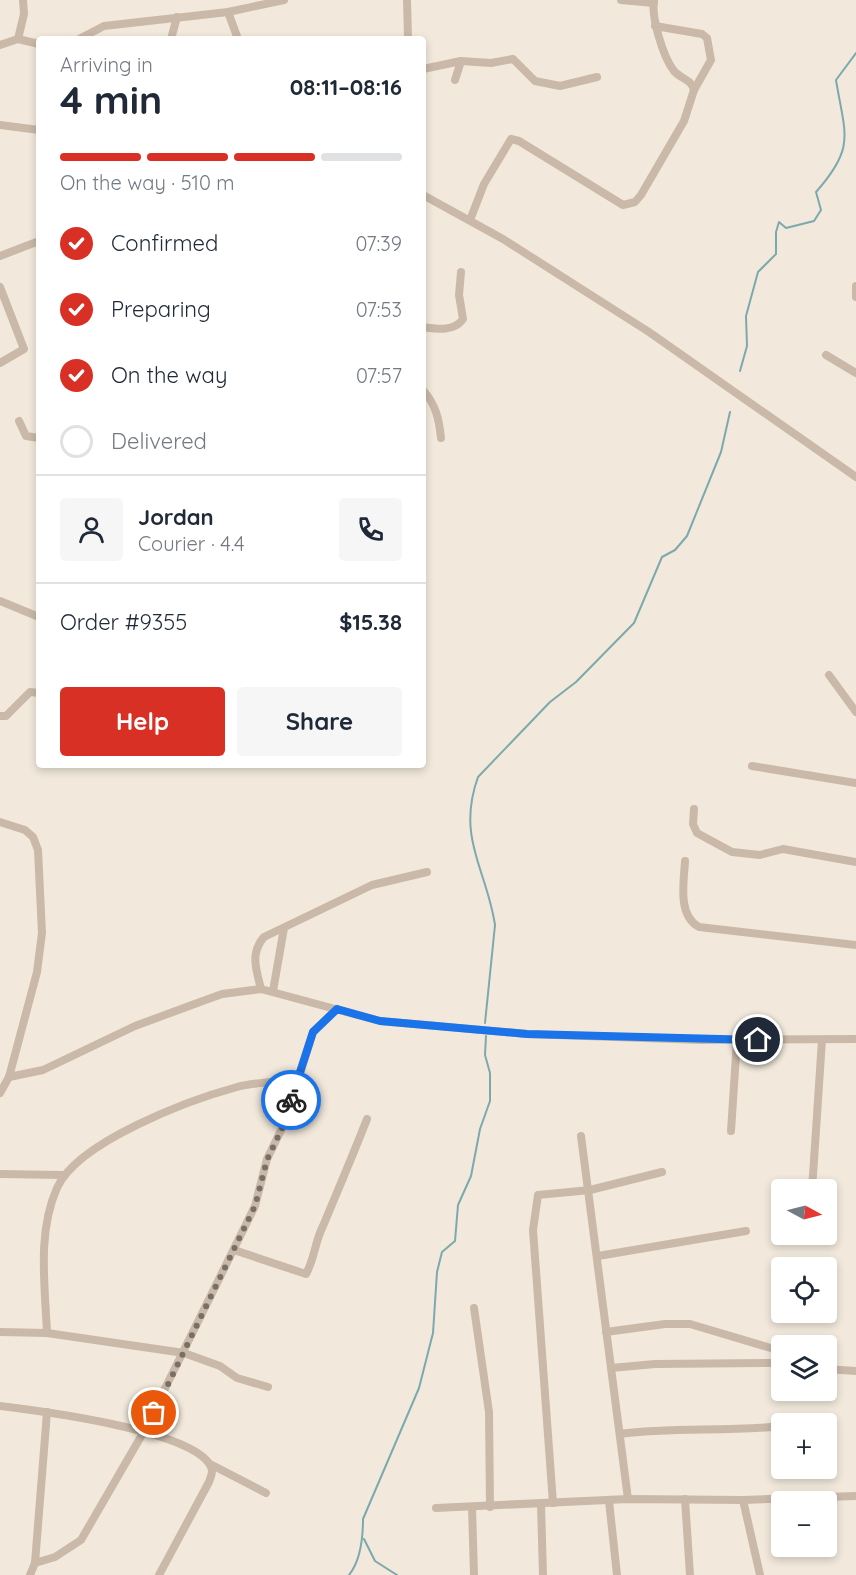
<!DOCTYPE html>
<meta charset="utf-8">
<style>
body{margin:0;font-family:Quicksand,sans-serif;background:#f6f6f7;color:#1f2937;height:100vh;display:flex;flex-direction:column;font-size:22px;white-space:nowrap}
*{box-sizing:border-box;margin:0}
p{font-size:20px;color:#747a83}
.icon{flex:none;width:33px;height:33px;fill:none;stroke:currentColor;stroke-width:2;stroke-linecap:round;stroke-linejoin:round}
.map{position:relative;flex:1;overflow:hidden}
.sheet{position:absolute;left:36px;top:36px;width:390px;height:732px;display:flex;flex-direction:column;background:#fff;border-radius:6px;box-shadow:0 3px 9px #0003}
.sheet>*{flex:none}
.needle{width:39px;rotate:97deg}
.tools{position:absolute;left:771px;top:1179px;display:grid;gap:12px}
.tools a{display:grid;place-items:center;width:66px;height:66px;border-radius:6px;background:#fff;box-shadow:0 3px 9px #0003;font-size:30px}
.pin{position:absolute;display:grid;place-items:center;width:51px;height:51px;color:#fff;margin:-26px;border:3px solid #fff;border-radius:50%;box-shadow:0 2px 6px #0007}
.courier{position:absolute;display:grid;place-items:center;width:60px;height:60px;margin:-30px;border:4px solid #1a73e8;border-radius:50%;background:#fff;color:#222;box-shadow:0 2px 8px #0007}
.headline em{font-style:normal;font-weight:700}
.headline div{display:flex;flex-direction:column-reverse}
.headline{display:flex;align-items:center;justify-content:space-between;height:102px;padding:0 24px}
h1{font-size:39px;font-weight:700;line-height:45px}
.bar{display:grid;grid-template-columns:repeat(4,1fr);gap:9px 6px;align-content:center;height:72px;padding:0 24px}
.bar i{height:8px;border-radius:4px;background:#e0e1e3}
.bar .on{background:#d93025}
.bar p{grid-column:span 4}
.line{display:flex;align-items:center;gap:15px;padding:0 24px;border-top:2px solid #e0e1e3}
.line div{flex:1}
.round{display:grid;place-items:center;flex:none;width:63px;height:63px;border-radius:6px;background:#f6f6f7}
ol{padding:0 24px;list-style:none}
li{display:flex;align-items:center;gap:18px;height:66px}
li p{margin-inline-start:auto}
li .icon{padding:6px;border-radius:50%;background:#d93025;color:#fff;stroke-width:4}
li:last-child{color:#747a83}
li i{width:33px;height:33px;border:3px solid #e0e1e3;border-radius:50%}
.button{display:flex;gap:12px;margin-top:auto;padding:12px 24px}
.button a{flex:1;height:69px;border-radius:6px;background:#d93025;color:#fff;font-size:24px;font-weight:700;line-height:69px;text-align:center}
.button a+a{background:#f6f6f7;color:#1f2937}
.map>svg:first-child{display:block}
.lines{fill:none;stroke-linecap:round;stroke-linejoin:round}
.stream{stroke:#7ba9ae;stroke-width:2}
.minor{stroke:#cab9a8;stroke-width:8}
.done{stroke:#786f67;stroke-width:6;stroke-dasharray:0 10.8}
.route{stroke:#1a73e8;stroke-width:8}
</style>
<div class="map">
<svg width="856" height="1575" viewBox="0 0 856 1575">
<rect width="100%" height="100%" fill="#f2e9dc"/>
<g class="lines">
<g class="stream">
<path d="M740,371L747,346L746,316L758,272L776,254V232L779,222L786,228L814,221L821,210L816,192C856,147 845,135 836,80L856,53"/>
<path d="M485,1023L495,925C487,870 456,838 478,777L550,702L576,682L634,623L662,557L675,550L687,536L721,452L730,412"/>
<path d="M364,1539L375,1561L397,1575"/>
<path d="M349,1575C361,1560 363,1537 363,1519L419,1388L433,1333L437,1272L442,1252L455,1241L458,1205L471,1176L480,1129L490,1101V1073L485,1055L486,1036"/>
</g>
<g class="minor">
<path d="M407,0L408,39"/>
<path d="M621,0L654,3"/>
<path d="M228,12L238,39"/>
<path d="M655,26L702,34L707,38L711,60L694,90"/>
<path d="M18,39L24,14L23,0"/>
<path d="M79,39L104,26L228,12L284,0"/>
<path d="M171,39L177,17"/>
<path d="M0,45L18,39L39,44"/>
<path d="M423,69L461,61L491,63L513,59L535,81L560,86L597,77"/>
<path d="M455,80L461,61"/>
<path d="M0,125L39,130"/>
<path d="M423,195L503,239L649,332L856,477"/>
<path d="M470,220L484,184L511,139L519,141L623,205L635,202L641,195L684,121L694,90C691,79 681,79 674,71C663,57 651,17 654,0"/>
<path d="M0,256L39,241"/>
<path d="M856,286V297"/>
<path d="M0,287L24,349L0,363"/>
<path d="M423,327C437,329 454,332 463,319L459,295L461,272"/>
<path d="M826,355L856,373"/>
<path d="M423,390C436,405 439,419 441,438"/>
<path d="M19,421L26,436L39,438"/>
<path d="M0,601L39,617"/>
<path d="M829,675L856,712"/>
<path d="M0,716H6L30,692L39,693"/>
<path d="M752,766L856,783"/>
<path d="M694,809L693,824L697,833L732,852L760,855L783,849L856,862"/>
<path d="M0,822L25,830L33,837L38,850L42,933L37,972L9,1077L0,1093"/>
<path d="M685,861C684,881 677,915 699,927L856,945"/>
<path d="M261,989C256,969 250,953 264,937L372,885L427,872"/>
<path d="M273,991L284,928"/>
<path d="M9,1077L43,1070L135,1026L200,1002L222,994L261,989L380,1021L527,1034L701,1040L856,1039"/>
<path d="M731,1131L737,1040"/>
<path d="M581,1136L628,1499"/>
<path d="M0,1174L63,1175"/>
<path d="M812,1190L822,1040"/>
<path d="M234,1250L306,1274C315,1258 315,1241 323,1226C338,1190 353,1155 367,1119"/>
<path d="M598,1256L746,1231"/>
<path d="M474,1308L489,1412L490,1507"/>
<path d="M0,1332L47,1333L184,1353L220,1366L237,1378L268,1387"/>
<path d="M606,1332L665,1324H690L774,1349L781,1358L773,1363L655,1364L611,1368"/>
<path d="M47,1333C45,1285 37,1233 57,1188C77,1142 189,1100 237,1087C256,1082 276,1082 296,1080"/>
<path d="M826,1369L856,1371"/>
<path d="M0,1406C41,1411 190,1430 210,1465C214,1471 211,1476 209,1482L159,1575"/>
<path d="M804,1424L807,1423"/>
<path d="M620,1434C673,1427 727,1432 782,1426"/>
<path d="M210,1464L266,1493"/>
<path d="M685,1499L690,1575"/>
<path d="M743,1500L760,1575"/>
<path d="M609,1501L617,1575"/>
<path d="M553,1503L533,1230L538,1195L590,1190L662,1172"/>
<path d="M541,1504L543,1575"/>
<path d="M472,1507L474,1575"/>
<path d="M436,1508L628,1499L743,1500L856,1496"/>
<path d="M35,1563L55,1557L81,1540L143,1433L255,1206L267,1159L285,1122L313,1032L337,1009"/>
<path d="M30,1575L35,1563L47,1412"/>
</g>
</g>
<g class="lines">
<path class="done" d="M154,1413L255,1206L267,1160L285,1122L291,1100"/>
<path class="route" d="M291,1100L313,1032L337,1009L380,1021L527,1034L758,1040"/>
</g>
</svg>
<div class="tools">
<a><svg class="needle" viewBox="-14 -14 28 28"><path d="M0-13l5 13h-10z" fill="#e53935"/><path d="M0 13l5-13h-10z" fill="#747a83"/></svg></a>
<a><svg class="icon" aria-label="locate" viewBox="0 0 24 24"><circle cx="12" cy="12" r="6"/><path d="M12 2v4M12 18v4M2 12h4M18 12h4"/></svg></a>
<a><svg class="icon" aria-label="layers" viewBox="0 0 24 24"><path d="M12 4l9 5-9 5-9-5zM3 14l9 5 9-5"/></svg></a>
<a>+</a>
<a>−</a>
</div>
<div class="pin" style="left:154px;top:1413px;background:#ea580c"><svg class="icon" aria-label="bag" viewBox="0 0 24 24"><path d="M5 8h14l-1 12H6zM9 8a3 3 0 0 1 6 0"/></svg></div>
<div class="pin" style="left:758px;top:1040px;background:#1f2937"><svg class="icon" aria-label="home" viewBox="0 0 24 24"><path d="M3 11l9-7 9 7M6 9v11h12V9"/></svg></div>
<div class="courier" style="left:291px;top:1100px"><svg class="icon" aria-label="bike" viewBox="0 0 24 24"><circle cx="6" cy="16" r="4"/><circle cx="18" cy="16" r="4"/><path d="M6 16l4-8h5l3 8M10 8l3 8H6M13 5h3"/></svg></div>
<section class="sheet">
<div class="headline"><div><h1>4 min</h1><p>Arriving in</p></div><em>08:11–08:16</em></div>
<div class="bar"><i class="on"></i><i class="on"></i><i class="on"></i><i></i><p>On the way · 510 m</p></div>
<ol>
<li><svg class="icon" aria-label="check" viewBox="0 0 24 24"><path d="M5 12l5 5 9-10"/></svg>Confirmed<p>07:39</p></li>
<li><svg class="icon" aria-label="check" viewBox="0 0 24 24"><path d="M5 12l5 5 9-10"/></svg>Preparing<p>07:53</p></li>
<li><svg class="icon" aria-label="check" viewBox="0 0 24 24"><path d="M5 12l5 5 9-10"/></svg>On the way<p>07:57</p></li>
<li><i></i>Delivered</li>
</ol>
<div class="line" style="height:108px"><a class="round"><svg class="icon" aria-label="person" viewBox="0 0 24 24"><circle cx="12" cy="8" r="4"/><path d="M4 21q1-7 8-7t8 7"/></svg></a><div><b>Jordan</b><p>Courier · 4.4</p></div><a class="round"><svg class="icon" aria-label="phone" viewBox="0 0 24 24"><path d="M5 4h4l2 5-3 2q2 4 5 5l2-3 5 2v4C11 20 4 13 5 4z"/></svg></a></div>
<div class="line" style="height:78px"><div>Order #9355</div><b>$15.38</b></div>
<div class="button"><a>Help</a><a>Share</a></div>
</section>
</div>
